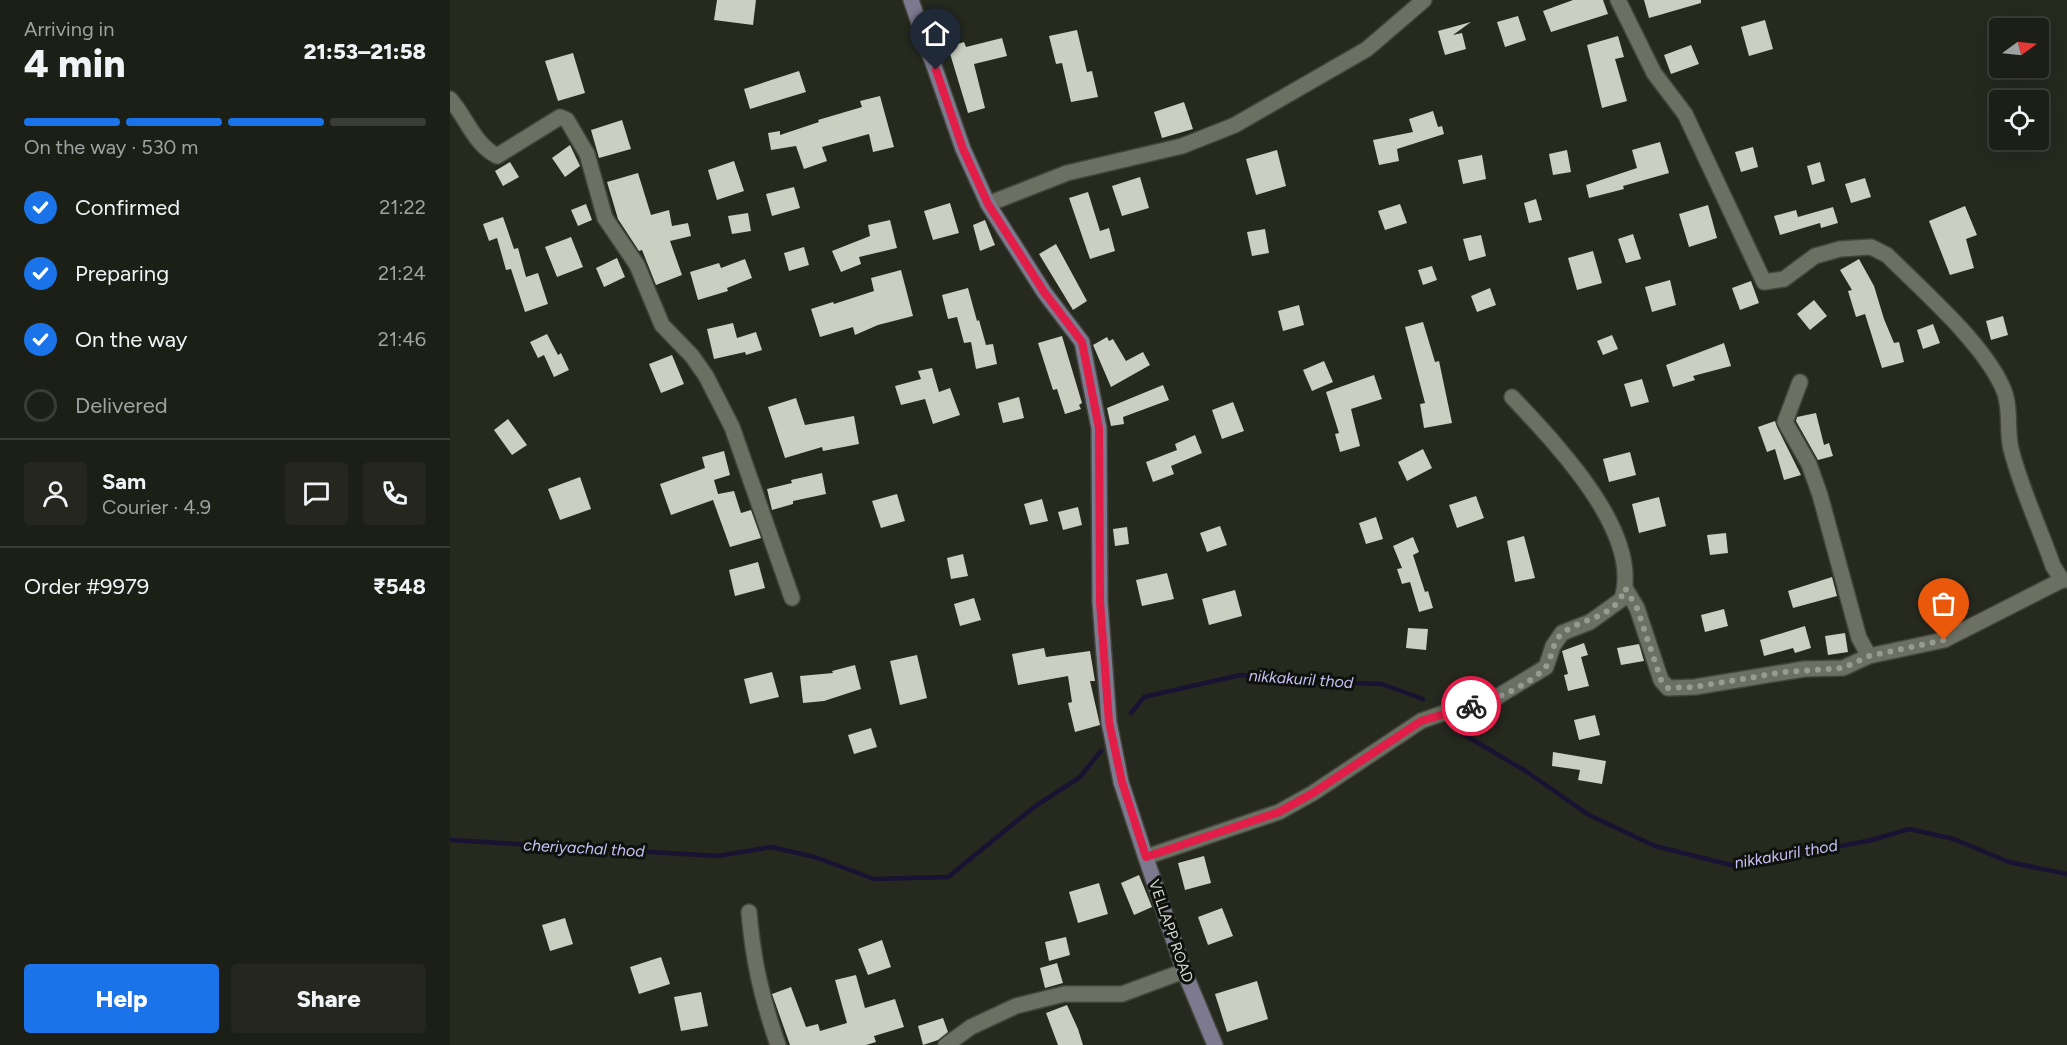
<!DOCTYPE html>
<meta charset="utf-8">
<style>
body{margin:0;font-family:Figtree,sans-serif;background:#25271f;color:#f1f3f6;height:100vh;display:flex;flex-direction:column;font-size:22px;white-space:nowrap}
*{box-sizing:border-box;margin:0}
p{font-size:20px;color:#a0a2a1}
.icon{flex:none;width:33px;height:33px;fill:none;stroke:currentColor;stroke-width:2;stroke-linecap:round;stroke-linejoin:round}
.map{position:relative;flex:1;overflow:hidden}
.details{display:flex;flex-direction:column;background:#1c1f16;width:450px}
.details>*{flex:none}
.needle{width:39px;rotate:75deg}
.controls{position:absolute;left:1539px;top:18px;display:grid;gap:12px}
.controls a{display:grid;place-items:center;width:60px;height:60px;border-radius:6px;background:#1c1f16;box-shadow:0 6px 24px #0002,0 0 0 2px #3a3d35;font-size:30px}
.pin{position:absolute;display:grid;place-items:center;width:51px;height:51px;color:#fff;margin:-62px -26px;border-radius:50% 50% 50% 0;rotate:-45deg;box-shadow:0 0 6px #0007}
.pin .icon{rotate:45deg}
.courier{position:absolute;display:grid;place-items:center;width:60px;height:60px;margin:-30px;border:4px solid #e11d48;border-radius:50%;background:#fff;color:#222;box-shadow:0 2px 8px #0007}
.headline em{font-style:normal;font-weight:800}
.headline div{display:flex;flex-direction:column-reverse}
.headline{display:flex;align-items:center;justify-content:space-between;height:102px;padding:0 24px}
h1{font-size:39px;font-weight:800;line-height:45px}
.bar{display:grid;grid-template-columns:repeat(4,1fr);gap:9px 6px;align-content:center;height:72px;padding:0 24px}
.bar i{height:8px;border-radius:4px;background:#3a3d35}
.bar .current{background:#1a73e8}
.bar p{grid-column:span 4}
.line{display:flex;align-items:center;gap:15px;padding:0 24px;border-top:2px solid #3a3d35}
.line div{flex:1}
.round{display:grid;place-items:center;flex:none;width:63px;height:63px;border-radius:6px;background:#25271f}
ol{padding:0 24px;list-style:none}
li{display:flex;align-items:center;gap:18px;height:66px}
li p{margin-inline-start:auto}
li .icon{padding:6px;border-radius:50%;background:#1a73e8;color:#fff;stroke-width:4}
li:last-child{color:#a0a2a1}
li i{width:33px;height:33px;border:3px solid #3a3d35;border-radius:50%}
.action{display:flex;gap:12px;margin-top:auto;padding:12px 24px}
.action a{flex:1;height:69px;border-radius:6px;background:#1a73e8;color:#fff;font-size:24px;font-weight:800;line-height:69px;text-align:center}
.action a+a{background:#25271f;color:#f1f3f6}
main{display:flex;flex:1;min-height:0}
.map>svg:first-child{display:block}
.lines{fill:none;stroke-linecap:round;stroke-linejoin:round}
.stream{stroke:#1a1232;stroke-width:4.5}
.building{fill:#cacfc1}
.minor-casing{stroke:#43453c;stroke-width:18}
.secondary-casing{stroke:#43453c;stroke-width:18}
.minor{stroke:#6b7063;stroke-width:15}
.secondary{stroke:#7d7a90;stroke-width:15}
.done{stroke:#989b92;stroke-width:6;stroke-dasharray:0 10.8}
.route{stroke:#e11d48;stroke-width:8}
.labels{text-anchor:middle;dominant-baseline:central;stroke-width:6;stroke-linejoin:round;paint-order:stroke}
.street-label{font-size:15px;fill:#d6d8d1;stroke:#0f110c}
.water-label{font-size:16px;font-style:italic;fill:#c8c0f5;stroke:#0f110c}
</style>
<main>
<section class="details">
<div class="headline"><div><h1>4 min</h1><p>Arriving in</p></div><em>21:53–21:58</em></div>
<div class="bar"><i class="current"></i><i class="current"></i><i class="current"></i><i></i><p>On the way · 530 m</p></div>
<ol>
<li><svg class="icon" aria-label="check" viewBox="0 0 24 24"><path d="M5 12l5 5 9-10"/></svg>Confirmed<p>21:22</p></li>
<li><svg class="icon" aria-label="check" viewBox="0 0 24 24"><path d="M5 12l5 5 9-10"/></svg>Preparing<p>21:24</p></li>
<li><svg class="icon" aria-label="check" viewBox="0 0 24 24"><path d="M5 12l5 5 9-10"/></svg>On the way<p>21:46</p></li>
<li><i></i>Delivered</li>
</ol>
<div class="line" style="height:108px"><a class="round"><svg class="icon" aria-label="person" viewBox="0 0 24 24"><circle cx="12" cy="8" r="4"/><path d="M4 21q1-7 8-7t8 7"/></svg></a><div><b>Sam</b><p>Courier · 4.9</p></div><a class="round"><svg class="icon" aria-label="chat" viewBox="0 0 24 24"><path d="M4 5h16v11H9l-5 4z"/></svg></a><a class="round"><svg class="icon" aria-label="phone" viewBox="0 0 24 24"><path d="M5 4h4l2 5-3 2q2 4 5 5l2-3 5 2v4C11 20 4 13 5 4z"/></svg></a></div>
<div class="line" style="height:78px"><div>Order #9979</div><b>₹548</b></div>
<div class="action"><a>Help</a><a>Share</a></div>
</section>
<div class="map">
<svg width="1617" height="1045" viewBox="0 0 1617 1045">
<rect width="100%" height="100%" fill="#25291e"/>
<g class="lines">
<g class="stream">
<path d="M681,713L694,697L790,675L857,682L932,684L973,699"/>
<path d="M1008,731L1077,772L1139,815L1205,846L1285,866L1422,840L1459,829L1504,839L1559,862L1617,874"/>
<path d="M0,840L268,856L321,847L365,857L424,879L498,877L584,807L630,777L651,751"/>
</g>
</g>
<g class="building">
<path d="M267,0H306L303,25L264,20Z"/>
<path d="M1123,0H1153L1158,14L1101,32L1093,11Z"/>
<path d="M1194,0H1251V3L1199,18Z"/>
<path d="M1068,16L1076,40L1055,47L1047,22Z"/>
<path d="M1315,20L1323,49L1299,56L1291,27Z"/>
<path d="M1021,22L1003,35L1012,33L1016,49L995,55L988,31Z"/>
<path d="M627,30L637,72L642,71L648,97L621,102L612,63L606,64L599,36Z"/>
<path d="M1168,36L1174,57L1165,59L1177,101L1152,108L1137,45Z"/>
<path d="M552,38L557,56L524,64L535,108L518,113L498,47L514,42L516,47Z"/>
<path d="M1241,45L1249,64L1221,74L1214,55Z"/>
<path d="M123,53L135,93L108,101L95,61Z"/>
<path d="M349,71L356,92L300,109L294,89Z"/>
<path d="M430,96L444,147L423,152L419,134L372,147L377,161L354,169L346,146L321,150L318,133L330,131V135L369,122L368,120L412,107L410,101Z"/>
<path d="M734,102L743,129L712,138L704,112Z"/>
<path d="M983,111L988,127L992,126L994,134L947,149L949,161L929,165L923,140L963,132L959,119Z"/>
<path d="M172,120L181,149L149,158L141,130Z"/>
<path d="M1210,142L1219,173L1173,186L1174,189L1139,198L1136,185L1187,168L1182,150Z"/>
<path d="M120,145L130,166L115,177L102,158Z"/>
<path d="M1303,147L1308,167L1291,172L1285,152Z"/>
<path d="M827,150L836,186L806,195L796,159Z"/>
<path d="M1117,150L1121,172L1103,175L1099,154Z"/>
<path d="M1032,155L1036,179L1013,184L1008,160Z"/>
<path d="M284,161L294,191L267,200L258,170Z"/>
<path d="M60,162L69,177L53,186L45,171Z"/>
<path d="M1370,162L1375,181L1362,185L1357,166Z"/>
<path d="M188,173L201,215L219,210L222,226L238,223L241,236L220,241L232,275L206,285L192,250L189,251L168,219L157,182Z"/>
<path d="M690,177L699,208L672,216L662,186Z"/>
<path d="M1415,178L1421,197L1401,203L1395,184Z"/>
<path d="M344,187L350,208L322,216L316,194Z"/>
<path d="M638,192L650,231L659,228L665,251L640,259L619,198Z"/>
<path d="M1086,199L1092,220L1079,223L1074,203Z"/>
<path d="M500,203L509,233L483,240L474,211Z"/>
<path d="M136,204L142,220L128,226L121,210Z"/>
<path d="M950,204L957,223L935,230L928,211Z"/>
<path d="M1258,205L1267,238L1239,247L1229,214Z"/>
<path d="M1515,206L1527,235L1516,239L1524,268L1500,275L1479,221Z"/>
<path d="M1383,207L1388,223L1371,228L1370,223L1330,235L1324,216L1346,210L1348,217Z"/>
<path d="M298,213L301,231L282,234L278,216Z"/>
<path d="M53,217L64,249L68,248L76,277L88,273L98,304L75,312L61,269L56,270L47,238L39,241L33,224Z"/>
<path d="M440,220L447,248L409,257L411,264L391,272L382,251L420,236L418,225Z"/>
<path d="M535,220L545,245L530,251L523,225Z"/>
<path d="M815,229L819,253L802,256L797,232Z"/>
<path d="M1183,234L1191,259L1176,263L1168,239Z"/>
<path d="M1031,235L1036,256L1019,261L1013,239Z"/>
<path d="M121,237L133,267L107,277L95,247Z"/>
<path d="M606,244L637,301L623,310L589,254Z"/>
<path d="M354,247L359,265L339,271L334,253Z"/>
<path d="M1143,251L1152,283L1127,290L1118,258Z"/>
<path d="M167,258L175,277L154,287L146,268Z"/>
<path d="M295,259L302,278L277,288L278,291L248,300L240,272L269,263L271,268Z"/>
<path d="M1409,259L1424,286L1434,319L1444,343L1449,342L1454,362L1432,368L1415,314L1406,317L1398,291L1402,290L1390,270Z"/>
<path d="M982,266L987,280L973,285L968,270Z"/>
<path d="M451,270L463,316L428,325L405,335L403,327L370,337L361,309L383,302L384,304L424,291L421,278Z"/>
<path d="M1220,280L1226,305L1202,312L1195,287Z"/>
<path d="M1301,281L1309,303L1290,310L1282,288Z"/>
<path d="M518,288L527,321L529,320L536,345L543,344L547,364L526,369L521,342L514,343L507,317L498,319L492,295Z"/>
<path d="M1040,288L1046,305L1027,312L1021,296Z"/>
<path d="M1364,300L1377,316L1360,330L1347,314Z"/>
<path d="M849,305L854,325L833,331L828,311Z"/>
<path d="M1553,316L1558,335L1541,340L1536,321Z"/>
<path d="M973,322L985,362L989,361L1002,423L974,428L970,404L975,403L955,327Z"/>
<path d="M283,323L287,338L306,332L312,350L296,355L295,352L264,359L257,329Z"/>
<path d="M1483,324L1490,343L1473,349L1467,330Z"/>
<path d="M97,334L108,355L111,353L119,370L104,377L94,355L88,358L80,342Z"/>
<path d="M1162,335L1168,349L1153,355L1147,341Z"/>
<path d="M612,336L632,403L629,405L631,409L615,414L607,389L603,390L588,343Z"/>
<path d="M657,337L659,341L663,339L676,361L693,352L700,365L661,387L643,345Z"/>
<path d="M1274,343L1281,366L1243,376L1245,380L1223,387L1216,365Z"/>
<path d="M222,355L234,384L211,393L199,364Z"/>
<path d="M874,361L883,382L862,391L853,370Z"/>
<path d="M482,368L489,392L500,388L510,415L483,424L475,399L451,405L445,386L471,379L468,371Z"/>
<path d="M924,375L932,399L901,409L910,446L890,452L885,434L889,433L876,392Z"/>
<path d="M1192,379L1199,402L1181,407L1174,384Z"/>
<path d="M713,385L719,400L673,417L674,424L661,426L657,408Z"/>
<path d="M569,397L574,418L553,423L548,403Z"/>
<path d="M346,398L355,425L404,416L409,444L373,451L372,447L335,458L318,407Z"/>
<path d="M783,402L794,431L772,439L762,410Z"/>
<path d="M1366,413L1374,445L1379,443L1383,456L1368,460L1346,421L1347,417Z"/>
<path d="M58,419L77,445L62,455L44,430Z"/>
<path d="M1325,421L1327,427L1351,475L1334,480L1325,449L1317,452L1308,427Z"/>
<path d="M745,435L752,453L721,466L724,474L703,482L696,462L727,450L725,444Z"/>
<path d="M973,449L982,468L957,481L948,462Z"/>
<path d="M274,451L280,475L264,480L268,494L284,491L291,513L301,510L311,538L280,547L263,500L221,515L210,484L255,468L252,457Z"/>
<path d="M1180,452L1186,475L1159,482L1153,459Z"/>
<path d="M372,473L376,494L343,501V504L322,510L317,489L342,483L341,480Z"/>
<path d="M130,477L141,509L110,520L98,489Z"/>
<path d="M447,494L455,521L431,528L422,501Z"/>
<path d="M1026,496L1034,518L1007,528L999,505Z"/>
<path d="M1209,497L1216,526L1189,533L1182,504Z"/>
<path d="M592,499L598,521L580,525L574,504Z"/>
<path d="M628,507L632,525L613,530L608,512Z"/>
<path d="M926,517L933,539L916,544L909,523Z"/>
<path d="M770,526L777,545L757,552L750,533Z"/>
<path d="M677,527L679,544L665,546L663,529Z"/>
<path d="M1276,533L1278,553L1260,555L1257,535Z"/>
<path d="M1074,536L1085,578L1065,582L1057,541Z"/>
<path d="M963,537L969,552L963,555L975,592L978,591L983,608L969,612L960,582L952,584L947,569L952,568L943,546Z"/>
<path d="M513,554L518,576L501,579L497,558Z"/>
<path d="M308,562L315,588L285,596L279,570Z"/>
<path d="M717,573L724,599L692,606L686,580Z"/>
<path d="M1382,577L1387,596L1343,608L1338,591Z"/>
<path d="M785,590L792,616L759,625L752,599Z"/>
<path d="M524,598L531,620L510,626L504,604Z"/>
<path d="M1274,609L1278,626L1255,632L1251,615Z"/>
<path d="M1355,626L1361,648L1345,653L1343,648L1314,656L1310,640Z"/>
<path d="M958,628L978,629L976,650L956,648Z"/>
<path d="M1395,633L1398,652L1378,655L1375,636Z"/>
<path d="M1134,643L1138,655L1131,657L1139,686L1118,691L1114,675L1118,674L1112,651Z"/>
<path d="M1189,644L1194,661L1171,665L1167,648Z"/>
<path d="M594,648L596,657L640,651L645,681H640L650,725L625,732L618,703L622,702L618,676L568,685L562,654Z"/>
<path d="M467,655L477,698L450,705L440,661Z"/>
<path d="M405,665L411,689L374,701L353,703L350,676L383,673L382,671Z"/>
<path d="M322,672L329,697L300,704L294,679Z"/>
<path d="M1145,715L1150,735L1129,740L1124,720Z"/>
<path d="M421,728L427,747L404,754L398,735Z"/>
<path d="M1103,752L1156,761L1152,784L1128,780L1130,770L1102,766Z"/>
<path d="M754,856L761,883L735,890L728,863Z"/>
<path d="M689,875L702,907L684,915L671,883Z"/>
<path d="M649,883L658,914L628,923L619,892Z"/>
<path d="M772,908L783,936L758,945L748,917Z"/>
<path d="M115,918L123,944L100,951L92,925Z"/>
<path d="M616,937L620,955L599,961L595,942Z"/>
<path d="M432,940L441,967L418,975L408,949Z"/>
<path d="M211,957L220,984L189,994L180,967Z"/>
<path d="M607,963L613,983L595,988L590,968Z"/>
<path d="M406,975L415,1008L445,999L454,1027L424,1036L426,1042L416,1045H340L322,994L341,987L356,1027L368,1024L370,1031L397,1023L385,980Z"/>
<path d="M807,981L818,1019L777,1032L765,994Z"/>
<path d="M251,992L258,1026L231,1031L224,997Z"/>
<path d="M617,1005L628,1029L633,1045H608L596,1013Z"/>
<path d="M493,1018L498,1032L488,1040L473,1045L468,1026Z"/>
</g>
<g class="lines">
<g class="minor-casing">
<g id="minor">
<path d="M1168,0L1204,73L1235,114L1314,282L1334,279L1365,256L1390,249L1421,247L1437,255C1473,291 1531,341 1552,386C1562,406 1556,429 1561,449C1571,489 1590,528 1603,566L1612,580H1617"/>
<path d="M0,99C17,118 23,143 47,156L110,117L117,120L137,154L155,218L187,265L212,325L242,356L256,376L282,427L342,598"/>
<path d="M538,204L617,173L732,146L785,125L917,49L974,0"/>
<path d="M1350,382L1335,422L1359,464L1370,495L1409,638L1419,656L1494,640L1612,580"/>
<path d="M1175,588L1187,608L1211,680L1218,688L1245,687L1354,669L1393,668L1419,656"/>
<path d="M696,857L829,812L863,793L971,721L1002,710L1037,703L1096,667L1103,646L1112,633L1140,622L1172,599C1193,532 1104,442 1062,397"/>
<path d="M299,912C303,961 312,999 328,1045"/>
<path d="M496,1045L521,1027L566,1006L614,994H672L734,971"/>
</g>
</g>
<g class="secondary-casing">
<path id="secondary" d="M461,0L513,149L538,204L594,292L632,342L649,428L650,602L659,722L671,782L692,846L734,971L765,1045"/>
</g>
<use href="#minor" class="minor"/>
<use href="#secondary" class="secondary"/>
</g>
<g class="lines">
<path class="done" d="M1021,706C1040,703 1082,683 1095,668C1103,658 1101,641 1114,632C1135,617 1166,618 1175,588L1187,608L1211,680L1218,688L1245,687L1334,672L1393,668L1419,656L1494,640"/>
<path class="route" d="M486,70L513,149L538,204L594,292L632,342L649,428L650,602L659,722L672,782L696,857L829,812L863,793L971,721L1021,706"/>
</g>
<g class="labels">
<g class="street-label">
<text transform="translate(721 931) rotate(71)">VELLAPP ROAD</text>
</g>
<g class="water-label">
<text transform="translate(851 679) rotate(4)">nikkakuril thod</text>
<text transform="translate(134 848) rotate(3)">cheriyachal thod</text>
<text transform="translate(1336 854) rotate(-10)">nikkakuril thod</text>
</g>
</g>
</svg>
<div class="controls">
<a><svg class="needle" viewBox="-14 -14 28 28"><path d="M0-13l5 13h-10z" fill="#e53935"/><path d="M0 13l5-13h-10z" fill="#a0a2a1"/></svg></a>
<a><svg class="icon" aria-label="locate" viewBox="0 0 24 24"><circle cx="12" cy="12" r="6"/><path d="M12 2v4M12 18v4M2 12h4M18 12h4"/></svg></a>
</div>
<div class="pin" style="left:1494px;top:640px;background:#ea580c"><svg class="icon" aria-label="bag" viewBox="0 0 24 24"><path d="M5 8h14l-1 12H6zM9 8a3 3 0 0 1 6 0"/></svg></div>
<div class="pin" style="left:486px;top:70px;background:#1f2937"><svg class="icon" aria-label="home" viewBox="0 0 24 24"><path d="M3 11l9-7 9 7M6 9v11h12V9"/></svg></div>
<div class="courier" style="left:1021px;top:706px"><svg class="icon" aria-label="bike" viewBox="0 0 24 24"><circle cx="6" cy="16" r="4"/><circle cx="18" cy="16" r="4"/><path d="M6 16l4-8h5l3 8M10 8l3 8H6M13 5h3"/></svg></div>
</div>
</main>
